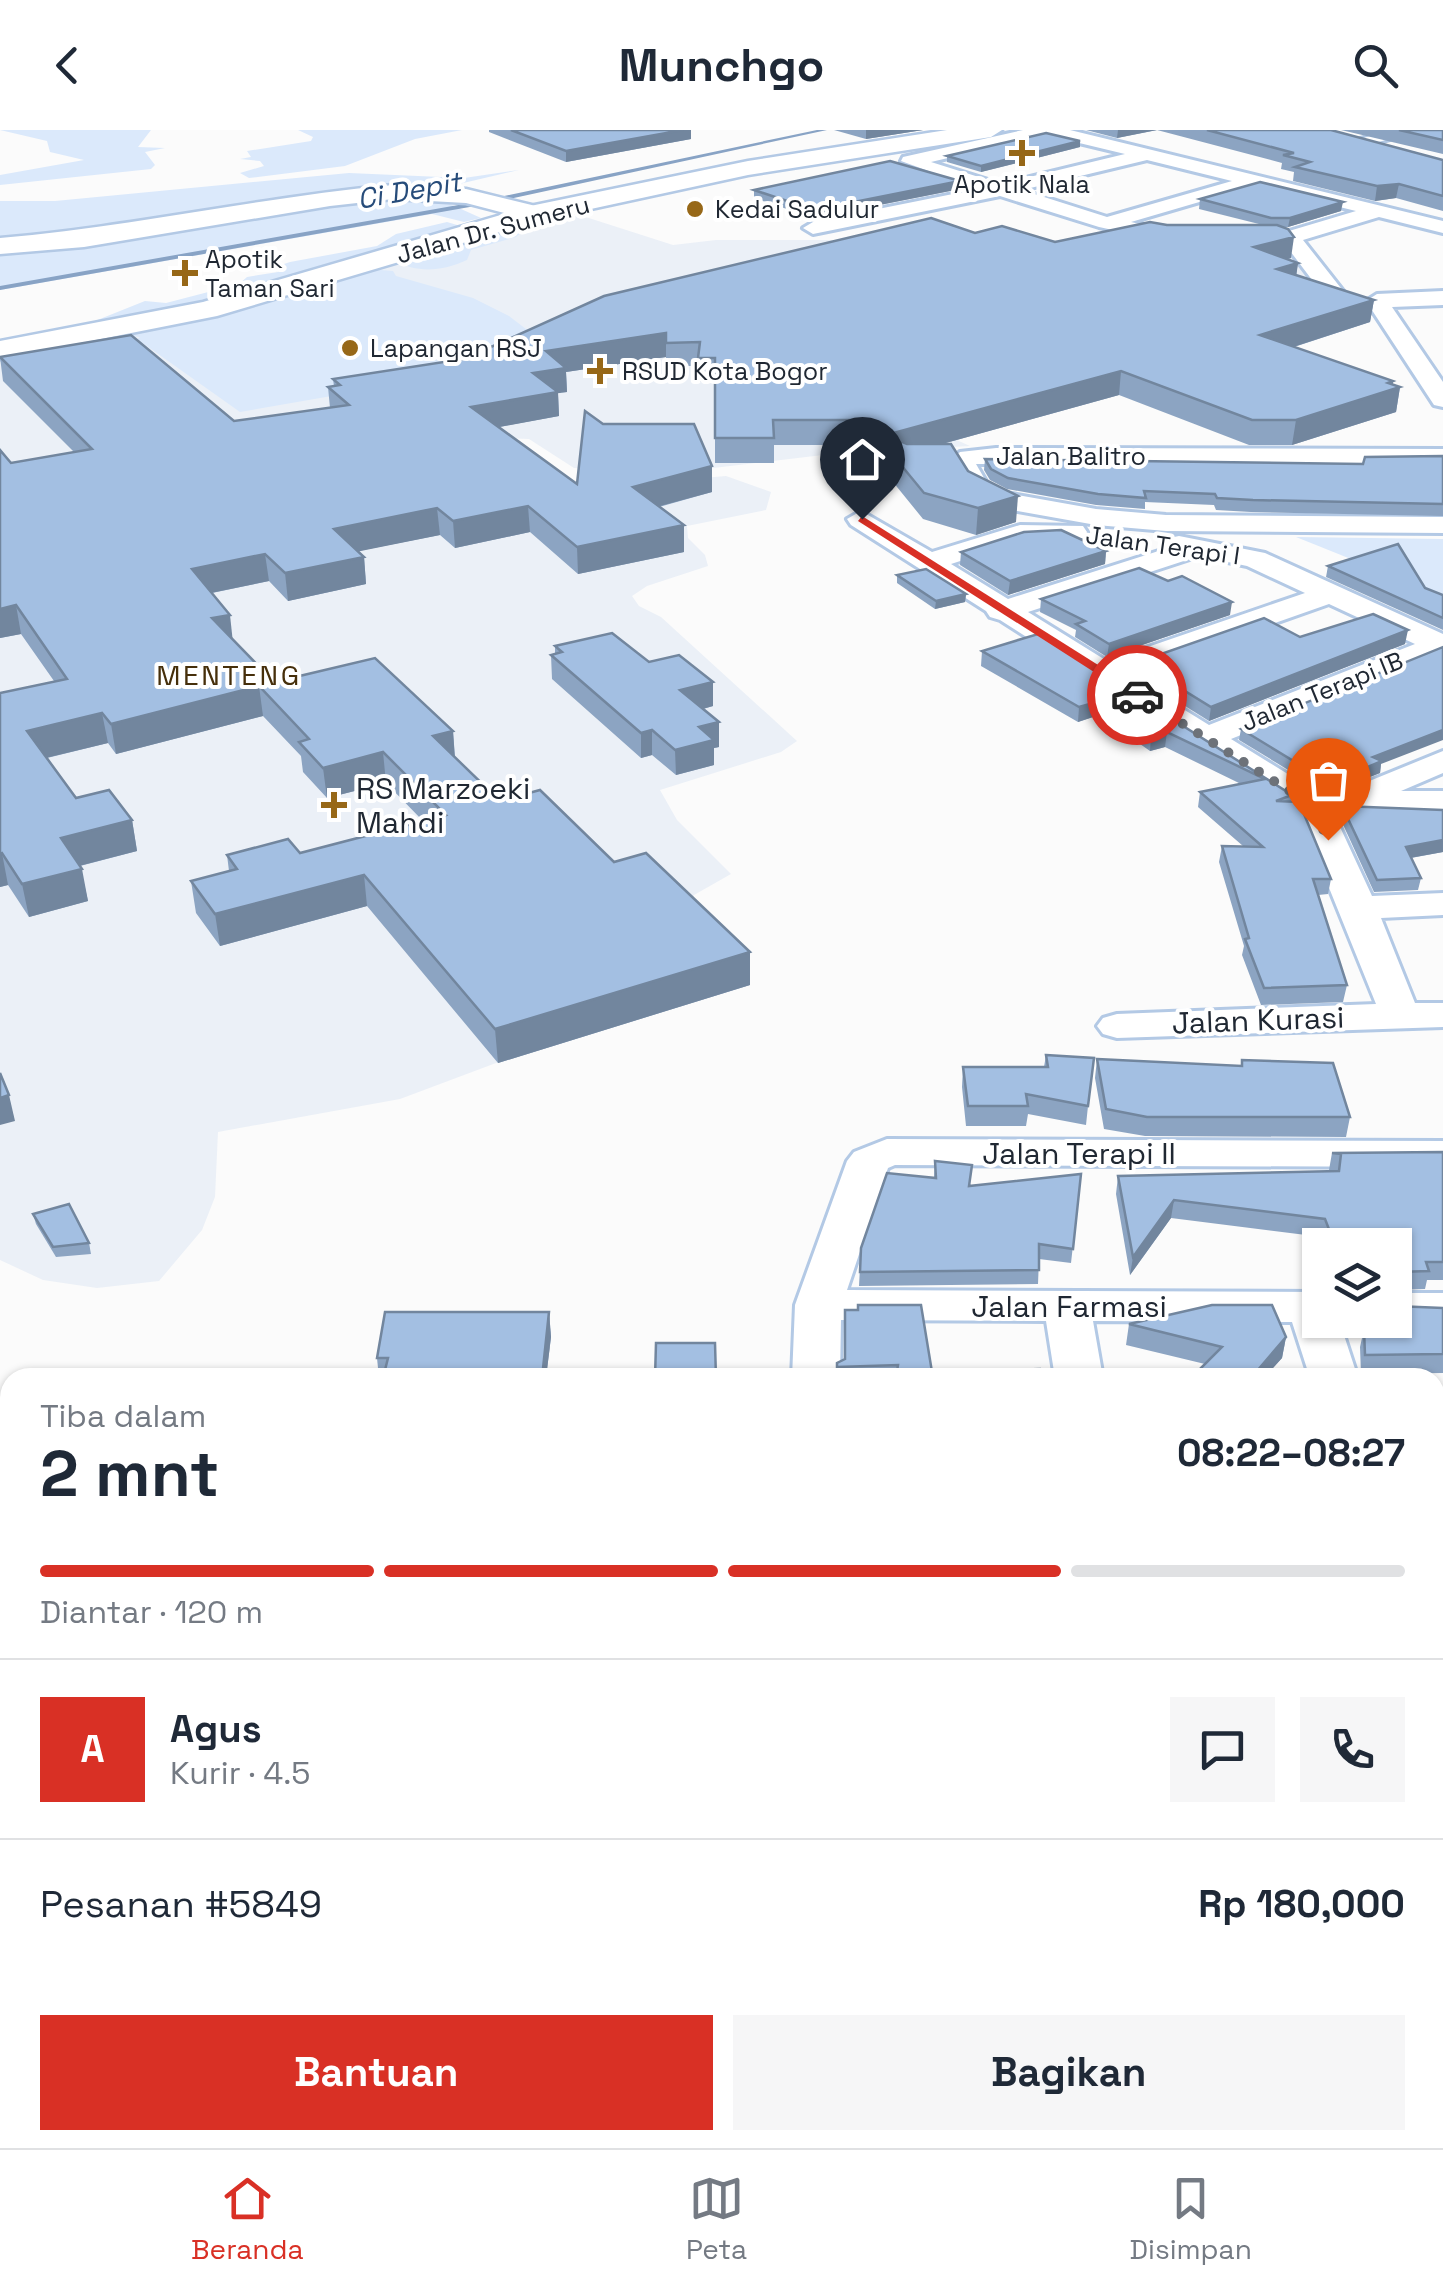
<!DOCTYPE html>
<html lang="id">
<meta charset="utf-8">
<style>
body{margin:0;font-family:"Space Grotesk",sans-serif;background:#f6f6f7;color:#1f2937;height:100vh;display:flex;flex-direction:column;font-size:38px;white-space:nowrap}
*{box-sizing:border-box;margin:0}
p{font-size:32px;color:#747a83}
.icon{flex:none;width:55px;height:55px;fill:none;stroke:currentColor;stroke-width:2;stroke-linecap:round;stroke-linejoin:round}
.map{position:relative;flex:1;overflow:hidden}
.panel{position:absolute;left:0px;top:1238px;width:1445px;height:782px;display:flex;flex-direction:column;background:#fff;border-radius:30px 30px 0 0;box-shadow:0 2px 8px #0004}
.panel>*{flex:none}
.tools{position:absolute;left:1302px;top:1098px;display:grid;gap:20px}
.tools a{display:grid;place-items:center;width:110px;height:110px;border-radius:0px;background:#fff;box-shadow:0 2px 8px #0004;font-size:50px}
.pin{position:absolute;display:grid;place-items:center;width:85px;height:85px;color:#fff;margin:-102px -42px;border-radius:50% 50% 50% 0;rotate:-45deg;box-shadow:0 0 10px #0007}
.pin .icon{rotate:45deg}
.courier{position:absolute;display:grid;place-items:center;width:100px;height:100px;margin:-50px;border:8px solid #d93025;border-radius:50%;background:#fff;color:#222;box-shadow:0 2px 12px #0007}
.headline em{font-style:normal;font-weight:800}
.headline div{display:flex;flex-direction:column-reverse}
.headline{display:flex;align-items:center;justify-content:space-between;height:170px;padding:0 40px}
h1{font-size:65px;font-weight:800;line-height:75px}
.bar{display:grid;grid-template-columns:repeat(4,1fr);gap:15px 10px;align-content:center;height:120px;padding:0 40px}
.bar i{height:12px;border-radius:8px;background:#e0e1e3}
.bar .active{background:#d93025}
.bar p{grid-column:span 4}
.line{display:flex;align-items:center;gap:25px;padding:0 40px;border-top:2px solid #e0e1e3}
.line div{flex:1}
.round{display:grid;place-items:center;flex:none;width:105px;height:105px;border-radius:0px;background:#f6f6f7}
.action{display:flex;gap:20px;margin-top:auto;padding:20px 40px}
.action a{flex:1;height:115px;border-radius:0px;background:#d93025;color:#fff;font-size:40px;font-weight:800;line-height:115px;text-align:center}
.action a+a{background:#f6f6f7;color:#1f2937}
header{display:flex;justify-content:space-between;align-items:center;height:130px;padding:0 40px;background:#fff;font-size:45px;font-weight:800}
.tabs{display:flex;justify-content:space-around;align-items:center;height:140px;border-top:2px solid #e0e1e3;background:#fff;font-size:28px;color:#747a83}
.tabs a{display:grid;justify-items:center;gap:5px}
.tabs .active{color:#d93025}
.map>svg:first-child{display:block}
.built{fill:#ebf0f7}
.green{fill:#dbe9fb}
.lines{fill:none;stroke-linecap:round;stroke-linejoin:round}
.stream{fill:#88a3c5;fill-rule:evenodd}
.minor-casing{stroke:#b3c9e5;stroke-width:6}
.secondary-casing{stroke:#b3c9e5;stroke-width:5}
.primary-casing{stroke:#b3c9e5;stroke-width:5}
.minor{fill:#fff;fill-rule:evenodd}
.secondary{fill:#fff;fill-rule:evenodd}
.primary{fill:#fff;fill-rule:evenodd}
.wall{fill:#8ca4c2}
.shaded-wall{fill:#72869e}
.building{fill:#a3bfe2;stroke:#72869e;stroke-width:2.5}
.route{fill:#d93025}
.done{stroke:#6d7279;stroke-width:10;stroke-dasharray:0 18}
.poi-dot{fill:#976818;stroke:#fff;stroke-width:4}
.labels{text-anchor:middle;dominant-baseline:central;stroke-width:8;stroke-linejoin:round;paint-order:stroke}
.far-poi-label{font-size:25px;fill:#202833;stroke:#fff;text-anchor:start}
.far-street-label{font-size:25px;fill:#202833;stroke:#fff}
.far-water-label{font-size:28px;font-style:italic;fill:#274c7a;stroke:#fff}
.far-neighbourhood-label{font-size:28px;letter-spacing:2.5px;fill:#462f0b;stroke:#fff}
.poi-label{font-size:30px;fill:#202833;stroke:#fff;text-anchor:start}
.street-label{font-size:30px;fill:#202833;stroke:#fff}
</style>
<header><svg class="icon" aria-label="back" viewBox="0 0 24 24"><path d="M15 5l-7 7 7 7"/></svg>Munchgo<svg class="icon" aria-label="search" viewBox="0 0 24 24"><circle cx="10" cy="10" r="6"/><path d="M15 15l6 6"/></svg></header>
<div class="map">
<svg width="1443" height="2018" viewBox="0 0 1443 2018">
<rect width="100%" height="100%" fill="#fbfbfb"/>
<g class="built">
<path d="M567,81L673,115L716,110H1285L1323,162L887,279L970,316L840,323L671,343L574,338L529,309L241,297L128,203Z"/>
<path d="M115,203L188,258L254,326L519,318L575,352L632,354L726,346L771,362L766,380L687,396L688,408L705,425L708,436L647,456L632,466L639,476L661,487L797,611L781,622L660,660L677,690L731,744L694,765L686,779L742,841L400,969L218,1002L215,1067L202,1100L159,1151L97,1158L43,1150L0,1130V223Z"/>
</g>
<g class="green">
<path d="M0,0H151L138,17L165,18L145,22L155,35L151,39L0,55V45L84,30L50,22L47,11Z"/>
<path d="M298,0H462L415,9L345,36L249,48L240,43L264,36L260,31L240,29L251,27L247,21L311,11L313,7Z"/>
<path d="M519,40L459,54L461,66L450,74L481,88L464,92L432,84L0,160V71H55L349,43L464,48Z"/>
<path d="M447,92L467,98L520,94L524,100L516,107L471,120L467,130C443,141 417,144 394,130L356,138L393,141L396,146L473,168L509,186L561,226L240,282L137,209L140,207L129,206L132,200L69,202L67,198L90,193L145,171L166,173L239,154L247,147L278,142L281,135L290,132L377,116L396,104Z"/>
<path d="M1296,407L1443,409V466Z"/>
</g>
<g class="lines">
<path class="stream" d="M817,0H827L481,75L0,160V156L481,71Z"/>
<g class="minor-casing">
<g id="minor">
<path d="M1023,0H1070L1443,91V103L1379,87L1303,110L1344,162L1333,168L1325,167L1284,113H1238L1228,107L1238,101H1289L1356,81L1254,56L1131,92L1184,104V112L1177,114L1099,97L1000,66L813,104L803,98L813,92L978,59L901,31L903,27ZM1046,5L1125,24L1001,54L931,32ZM1147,30L1232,51L1107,87L1022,60Z"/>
<path d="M1390,0H1423L1356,18L1347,13Z"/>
<path d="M1443,161V175L1392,177L1443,252V277L1434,275L1366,171L1377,164Z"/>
<path d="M996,318L1443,319V335L976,334L987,353L1006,363L1096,379L1166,385L1443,387V403L1166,401L1096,395L989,376L968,364L949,332L960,322Z"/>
<path d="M861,381L932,422L1020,395L1083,396L1087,402L1083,408L1022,411L951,434L1008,469L1168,418L1165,414L1169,408L1179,406L1265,423L1443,504V524L1231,609L1320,664L1340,663L1443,621V643L1401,661H1443V681L1359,680L1334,684L1372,766L1443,763V785L1381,788L1415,873H1443V897L1117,908L1103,904L1097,896L1103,888L1117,884L1376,874L1298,681L1000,490L990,487L986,481L851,395L847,389ZM1199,426L1247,436L1305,463L1107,531L1028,482ZM1329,474L1415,514L1209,595L1128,545Z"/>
<path d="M887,1009L1443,1011V1037L895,1035L888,1038L847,1160L1320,1162V1190H1339L1358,1248H1310L1292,1192L1093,1191L1103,1248H1055L1046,1191L841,1190L840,1248H792L795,1175L847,1031L854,1022Z"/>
<path d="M1395,1163H1443V1193L1383,1190H1395Z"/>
<path d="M1435,1535L1443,1537V1604L1435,1601Z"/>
<path d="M1435,1973L1443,1974V2018H1407L1404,2010H1435Z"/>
<path d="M546,2010H614L611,2018H543Z"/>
</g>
</g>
<g class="secondary-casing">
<path id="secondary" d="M393,55L466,59L544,78L548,83L535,91L466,73L393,69L330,76L84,117L0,124V108C132,97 261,67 393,55Z"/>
</g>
<g class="primary-casing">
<path id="primary" d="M947,0H1002L991,7L748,45L540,90L217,186L0,229V211L203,172L535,75L748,31Z"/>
</g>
<use href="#minor" class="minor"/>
<use href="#secondary" class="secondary"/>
<use href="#primary" class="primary"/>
</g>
<g class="wall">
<path d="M489,0H691V9L566,32L489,2Z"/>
<path d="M834,0H923L866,9Z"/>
<path d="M1086,0H1331L1443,30V81L1396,68L1375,71L1293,51L1294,42L1281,39L1282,33L1157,0L1117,8Z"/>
<path d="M1341,0H1443V24Z"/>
<path d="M1080,17L981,42L947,32V26Z"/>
<path d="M960,59L814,88L754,68V60Z"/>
<path d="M1200,69L1341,81L1288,97H1283L1291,128L1287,129L1298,133L1296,145L1374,170L1370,192L1294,217L1393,251V255L1400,257L1396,282L1292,315H1249L1119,265L942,314L1016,392L976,405L923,389L863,315H774V333H715V252H698V236H666V227L566,242L567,262L558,263L559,286L499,297L577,354L603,294L712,362L659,377L684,422L578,444L530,402L455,418L440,405L358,421L364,427L366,454L288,471L269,451L212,463L233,510L274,552L453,601L455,627L500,671L614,732L750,822V855L498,933L367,776L220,816L196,783L191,751L229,741L227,725L300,723L423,691L386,653L327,668L303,642L301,626L263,586L116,624L108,613L47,628L76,668L132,690L137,721L80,736L88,771L29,787L8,755L0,757V563L54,551L21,504L0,508V320L11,333L74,322L3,251L0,227L234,291L330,278L328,257L334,256L333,249L482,226V221L975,103L1055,112L1167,95H1263L1199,79Z"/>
<path d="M1443,326V386L1251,382L1216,380L1214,375L1145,372V379L1096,375L1007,359L990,350L984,340L985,329L1363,334Z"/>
<path d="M1106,421L1105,434L1008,465L960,435L961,422Z"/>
<path d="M1328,436L1425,458L1443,465V500L1326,447Z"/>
<path d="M897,445L966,464L965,472L935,479L897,453Z"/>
<path d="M1041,469L1230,485L1107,527L1075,507L1076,500L1040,482Z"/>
<path d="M1038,504L1292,665L1291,671L1331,749L1328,764L1318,765L1347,855L1343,872L1261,875L1242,825L1244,816L1219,732L1222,716H1243L1198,677L1200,662L1241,654L1165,617L1150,621L1099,585L1078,592L981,536L982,521Z"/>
<path d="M1300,507L1405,514L1209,591L1137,546L1138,532Z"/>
<path d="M555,516L649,532L713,552V576L703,579L719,617L714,618V635L676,645L652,625L641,628L552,549L551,525L555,523Z"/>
<path d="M1241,599L1381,634L1380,643L1339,659L1321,660L1239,610Z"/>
<path d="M1342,676L1443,680V722L1411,728L1421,748L1418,760L1374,762L1340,688Z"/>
<path d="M1046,925L1088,976L1086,995L1028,984L1026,996H966L962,957L963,937H1044Z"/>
<path d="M1097,929L1241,936L1242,930L1350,987L1346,1007L1145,1006L1104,999L1095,948Z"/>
<path d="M1443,1022V1150H1427L1425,1159L1396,1160L1395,1170V1115H1325L1322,1107L1171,1088L1130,1145L1116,1064L1118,1046L1334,1041L1329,1040L1332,1023Z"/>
<path d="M935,1031L970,1056L1081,1044L1071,1133L1039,1129L1038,1154L859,1156L861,1118L934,1048Z"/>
<path d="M33,1084L89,1113L91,1124L56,1127L36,1094Z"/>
<path d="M1443,1178V1243L1361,1244L1360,1217L1364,1199H1369L1366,1190H1395Z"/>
<path d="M845,1180L932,1242L1042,1248H836L837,1233L844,1229Z"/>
<path d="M549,1182L551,1207L546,1248H379L377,1228Z"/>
<path d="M1129,1194L1286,1207L1282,1228L1264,1248H1191L1205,1234L1126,1215Z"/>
<path d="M1435,1305H1443V1407L1435,1388Z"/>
<path d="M1435,1414H1443V1474L1437,1475L1435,1471Z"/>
<path d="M1443,1762V1938H1435V1763Z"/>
</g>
<g class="shaded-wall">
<path d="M683,0H691V9L566,32V21Z"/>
<path d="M866,0H923L866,9Z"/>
<path d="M1118,0H1157L1117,8Z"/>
<path d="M1080,11V17L981,42V36Z"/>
<path d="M960,51V59L814,88V80Z"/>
<path d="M1399,54L1396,68L1375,71L1377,56Z"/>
<path d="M1343,72L1341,81L1288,97L1290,88Z"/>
<path d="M1294,107L1291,128L1251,139L1254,117Z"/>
<path d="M1298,133L1295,155L1277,139Z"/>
<path d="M1374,170L1370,192L1256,229L1260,205Z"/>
<path d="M666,203V227L566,242L567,262L558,263L559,286L473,302L471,277L533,243L546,221Z"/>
<path d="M1121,241L1119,265L895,327L886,305Z"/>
<path d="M1393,251L1392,260L1400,257L1396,282L1292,315L1296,290Z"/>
<path d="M712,336V362L634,383L633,357Z"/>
<path d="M1018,366L1016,392L976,405L978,378Z"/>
<path d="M528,376L530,402L455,418L453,391Z"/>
<path d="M437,378L440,405L336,426L334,399Z"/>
<path d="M684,395V422L578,444L577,417Z"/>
<path d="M1106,421L1105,434L1008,465L1010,451Z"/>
<path d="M265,424L269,451L196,466L192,439Z"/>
<path d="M364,427L366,454L288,471L285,443Z"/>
<path d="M966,464L965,472L935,479L936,471Z"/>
<path d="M1232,472L1230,485L1107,527L1109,514Z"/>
<path d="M16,475L21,504L0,508V479Z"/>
<path d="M230,485L233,513L212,488Z"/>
<path d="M1408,500L1405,514L1209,591L1211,577Z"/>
<path d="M713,552V576L681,585L680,560Z"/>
<path d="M259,556L263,586L116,624L111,594Z"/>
<path d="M1100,571L1099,585L1078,592L1079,577Z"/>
<path d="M102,583L108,613L33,631L27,601Z"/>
<path d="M719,592V617L714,618V635L676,645L675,620L699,597Z"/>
<path d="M652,600V625L641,628V603Z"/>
<path d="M1443,600V610L1381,634L1380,643L1339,659L1341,648L1373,627Z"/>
<path d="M453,601L455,631L433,606Z"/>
<path d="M1167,602L1165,617L1150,621L1151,606Z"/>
<path d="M383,622L386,653L327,668L323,638Z"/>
<path d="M132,690L137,721L67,739L61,708Z"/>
<path d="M1443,710V722L1404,729L1406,717Z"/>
<path d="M2,723L8,755L0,757V724Z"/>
<path d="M82,739L88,771L29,787L22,754Z"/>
<path d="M364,745L367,776L220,816L215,784Z"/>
<path d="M750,822V855L498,933L495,899Z"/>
<path d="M9,965L15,991L0,995V968Z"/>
<path d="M1174,1070L1171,1088L1130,1145L1133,1127Z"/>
<path d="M549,1182L551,1207L546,1248H542Z"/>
<path d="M1286,1207L1282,1228L1264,1248H1250Z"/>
</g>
<g class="building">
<path d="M511,0H683L566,21Z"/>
<path d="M1207,0H1331L1443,30V66L1399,54L1377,56L1295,37L1310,32L1283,25L1294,23Z"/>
<path d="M1399,0H1443V10Z"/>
<path d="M1046,3L1080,11L981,36L947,26Z"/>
<path d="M890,31L960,51L814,80L754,60Z"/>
<path d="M1260,52L1343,72L1290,88H1271L1200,69Z"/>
<path d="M931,88L975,103L1002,96L1055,112L1150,92L1167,95H1277L1288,99L1294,107L1254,117L1298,133L1277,139L1374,170L1260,205L1393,251L1388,253L1400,257L1296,290H1252L1121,241L886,305L907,314H951L968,341L1018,366L978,378L924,363L864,290H773L774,308H715V228H698L700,212L666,213V203L546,221L566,238L533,243L558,262L471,277L577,354L585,281L603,294H694L712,336L633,357L684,395L577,417L528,376L453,391L437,378L334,399L364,427L285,443L265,424L192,439L230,485L212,488L274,552L375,528L453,601L433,606L500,671L540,660L614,732L646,723L750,822L495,899L364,745L215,784L191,751L237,739L227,725L288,709L300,723L446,685L383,622L323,638L299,612L309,609L259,556L111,594L102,583L27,601L76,668L109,660L132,690L61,708L82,739L22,754L2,723L0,724V563L67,549L16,475L0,479V320L11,333L92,319L0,227L131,205L234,291L349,275L328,257L340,255L333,249L483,226L482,221L604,166Z"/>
<path d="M1443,326V374L1253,370L1217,368L1215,364L1144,361L1146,368L1098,364L1008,348L991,339L985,329L1363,334L1365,327Z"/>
<path d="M1061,400L1106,421L1010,451L961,422L1024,402Z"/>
<path d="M1398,414L1425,458L1443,465V488L1328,436Z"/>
<path d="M1139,438L1168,451L1182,446L1232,472L1109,514L1076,494L1085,491L1041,469Z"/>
<path d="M926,439L966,464L936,471L897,445Z"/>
<path d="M1373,484L1408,500L1211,577L1138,532L1264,488L1300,507Z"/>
<path d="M612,503L649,532L679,525L713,552L680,560L719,592L699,597L714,610L675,620L652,600L641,603L551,525L562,522L555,516Z"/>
<path d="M1038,504L1292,665L1276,671L1299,672L1331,749H1313L1347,855L1264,858L1245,809L1249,808L1222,716L1263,717L1200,662L1265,649L1167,602L1151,606L1100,571L1079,577L982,521Z"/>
<path d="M1443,517V600L1373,627L1382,631L1341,648L1323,649L1241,599Z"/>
<path d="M1342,676L1443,680V710L1406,717L1421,748L1377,750Z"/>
<path d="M1046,925L1094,928L1088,976L1026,964L1028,976H968L963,937H1048Z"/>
<path d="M1097,929L1242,936V930L1333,933L1350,987H1147L1106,979Z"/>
<path d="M0,943L9,965L0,968Z"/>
<path d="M1443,1022V1132H1426L1429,1141L1397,1142L1396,1168L1395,1115H1335L1325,1089L1174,1070L1133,1127L1118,1046L1339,1041L1341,1024L1332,1023Z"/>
<path d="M935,1031L972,1035L969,1056L1081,1044L1073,1119L1039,1114V1140L860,1142L861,1118L887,1043L936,1048Z"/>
<path d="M69,1074L89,1113L53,1117L33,1084Z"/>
<path d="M858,1175H921L932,1242L1040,1239L1042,1248H896L898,1235L837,1237V1233L845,1229V1180H858Z"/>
<path d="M1212,1175H1272L1286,1207L1251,1248H1191L1222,1217L1129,1194Z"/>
<path d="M1395,1176L1443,1178V1224L1365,1225L1364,1199L1380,1198L1377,1190H1395Z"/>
<path d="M385,1182H549L542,1248H383L388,1228H377Z"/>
<path d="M656,1213H715L716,1248H655Z"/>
<path d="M1435,1305H1443V1376L1435,1357Z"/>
<path d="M1435,1414H1443V1456L1435,1440Z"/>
<path d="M1443,1762V1908H1435V1763Z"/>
</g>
<path class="route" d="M862,386L1141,562L1143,565L1133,567L858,391Z"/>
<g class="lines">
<path class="done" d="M1137,565L1312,675L1328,710"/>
</g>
<g class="poi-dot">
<path d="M1017 8h10v10h10v10h-10v10h-10v-10h-10v-10h10z"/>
<circle cx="695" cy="79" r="10"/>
<path d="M180 128h10v10h10v10h-10v10h-10v-10h-10v-10h10z"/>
<circle cx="350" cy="218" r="10"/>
<path d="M595 226h10v10h10v10h-10v10h-10v-10h-10v-10h10z"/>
<path d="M329 660h10v10h10v10h-10v10h-10v-10h-10v-10h10z"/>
</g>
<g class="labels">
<g class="far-poi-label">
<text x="1022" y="54" text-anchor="middle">Apotik Nala</text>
<text x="715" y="79">Kedai Sadulur</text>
<text x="205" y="129">Apotik<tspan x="205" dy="29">Taman Sari</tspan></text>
<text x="370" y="218">Lapangan RSJ</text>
<text x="622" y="241">RSUD Kota Bogor</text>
</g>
<g class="far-street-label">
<text transform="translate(493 99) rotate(-15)">Jalan Dr. Sumeru</text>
<text x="1071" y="326">Jalan Balitro</text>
<text transform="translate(1163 415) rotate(8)">Jalan Terapi I</text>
<text transform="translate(1322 561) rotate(-22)">Jalan Terapi IB</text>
</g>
<g class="far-water-label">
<text transform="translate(409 60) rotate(-10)">Ci Depit</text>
</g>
<g class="far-neighbourhood-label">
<text x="229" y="545">MENTENG</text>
</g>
<g class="poi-label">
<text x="356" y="658">RS Marzoeki<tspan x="356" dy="34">Mahdi</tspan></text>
</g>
<g class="street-label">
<text transform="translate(1258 890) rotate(-2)">Jalan Kurasi</text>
<text x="1079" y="1023">Jalan Terapi II</text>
<text x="1069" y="1176">Jalan Farmasi</text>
</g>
</g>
</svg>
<div class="tools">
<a><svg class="icon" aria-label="layers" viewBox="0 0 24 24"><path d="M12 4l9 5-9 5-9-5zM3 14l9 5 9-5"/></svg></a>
</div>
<div class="pin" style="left:1328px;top:710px;background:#ea580c"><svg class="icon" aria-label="bag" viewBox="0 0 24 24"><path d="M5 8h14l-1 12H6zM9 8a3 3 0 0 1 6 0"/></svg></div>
<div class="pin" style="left:862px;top:389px;background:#1f2937"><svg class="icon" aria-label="home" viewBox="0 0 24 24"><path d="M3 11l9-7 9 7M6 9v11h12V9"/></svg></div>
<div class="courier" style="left:1137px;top:565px"><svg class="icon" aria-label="car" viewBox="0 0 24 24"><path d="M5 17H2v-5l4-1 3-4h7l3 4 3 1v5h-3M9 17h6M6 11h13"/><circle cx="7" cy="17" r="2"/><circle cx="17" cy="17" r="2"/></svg></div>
<section class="panel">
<div class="headline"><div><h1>2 mnt</h1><p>Tiba dalam</p></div><em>08:22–08:27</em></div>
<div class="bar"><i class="active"></i><i class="active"></i><i class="active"></i><i></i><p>Diantar · 120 m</p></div>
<div class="line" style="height:180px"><b class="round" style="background:#d93025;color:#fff">A</b><div><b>Agus</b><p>Kurir · 4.5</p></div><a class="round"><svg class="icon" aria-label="chat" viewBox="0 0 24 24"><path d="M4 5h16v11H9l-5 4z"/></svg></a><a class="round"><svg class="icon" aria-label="phone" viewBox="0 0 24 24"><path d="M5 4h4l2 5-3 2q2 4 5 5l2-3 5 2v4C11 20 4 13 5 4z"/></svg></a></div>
<div class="line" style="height:130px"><div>Pesanan #5849</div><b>Rp 180,000</b></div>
<div class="action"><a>Bantuan</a><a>Bagikan</a></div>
</section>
</div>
<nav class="tabs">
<a class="active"><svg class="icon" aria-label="home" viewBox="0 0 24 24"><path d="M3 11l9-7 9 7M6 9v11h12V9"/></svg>Beranda</a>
<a><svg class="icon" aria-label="map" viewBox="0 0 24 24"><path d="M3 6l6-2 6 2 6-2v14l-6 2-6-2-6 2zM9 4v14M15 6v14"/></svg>Peta</a>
<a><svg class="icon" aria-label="saved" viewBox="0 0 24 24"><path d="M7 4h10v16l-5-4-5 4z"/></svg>Disimpan</a>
</nav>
